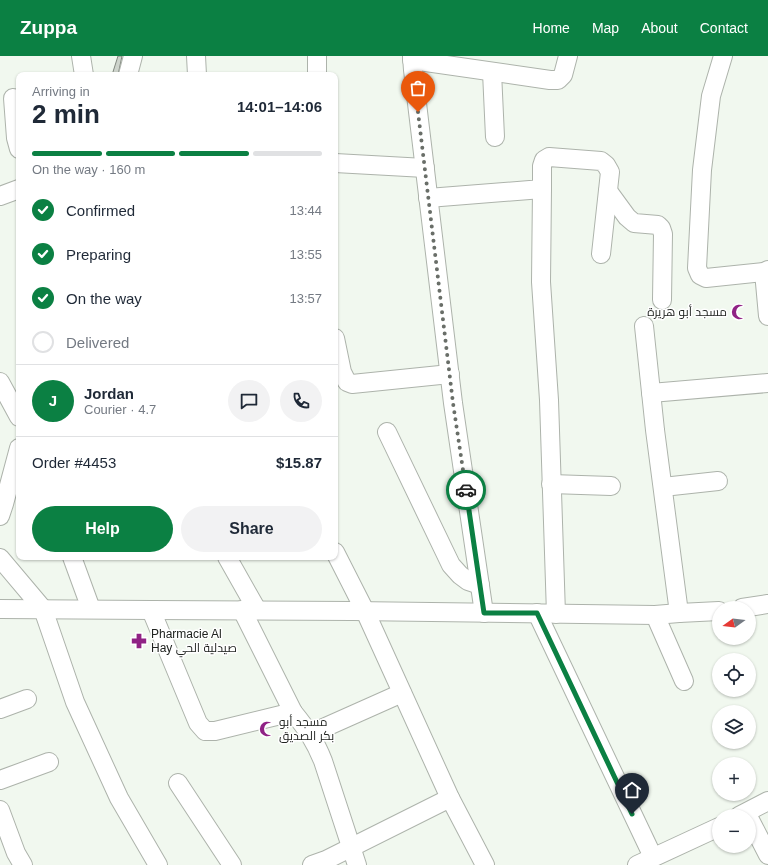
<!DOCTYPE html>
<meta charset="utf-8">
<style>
body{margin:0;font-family:Arial,Cairo,sans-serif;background:#f2f2f3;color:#1f2937;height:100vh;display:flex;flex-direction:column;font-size:15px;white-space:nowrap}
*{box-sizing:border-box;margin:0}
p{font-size:13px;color:#747a83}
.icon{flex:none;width:22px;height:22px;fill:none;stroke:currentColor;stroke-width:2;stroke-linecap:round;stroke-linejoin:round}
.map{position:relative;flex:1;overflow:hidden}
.sheet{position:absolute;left:16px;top:16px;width:322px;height:488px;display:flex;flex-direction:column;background:#fff;border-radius:8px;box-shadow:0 1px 3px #0004}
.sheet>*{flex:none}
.needle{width:26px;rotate:255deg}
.controls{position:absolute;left:712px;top:545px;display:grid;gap:8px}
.controls a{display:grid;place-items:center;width:44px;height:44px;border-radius:50%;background:#fff;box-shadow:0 1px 3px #0004;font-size:20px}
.pin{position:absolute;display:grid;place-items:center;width:34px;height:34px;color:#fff;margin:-41px -17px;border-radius:50% 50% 50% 0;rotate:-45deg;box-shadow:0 0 4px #0007}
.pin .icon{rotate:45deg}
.courier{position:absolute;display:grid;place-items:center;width:40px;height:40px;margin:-20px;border:3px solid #0b8043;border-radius:50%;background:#fff;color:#222;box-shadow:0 1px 5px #0007}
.overview em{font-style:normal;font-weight:800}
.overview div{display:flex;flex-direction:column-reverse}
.overview{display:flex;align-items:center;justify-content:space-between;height:68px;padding:0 16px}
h1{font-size:26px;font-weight:800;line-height:30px}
.bar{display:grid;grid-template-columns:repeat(4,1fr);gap:6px 4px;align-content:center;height:48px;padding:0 16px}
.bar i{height:5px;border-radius:3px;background:#e0e1e3}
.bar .on{background:#0b8043}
.bar p{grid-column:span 4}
.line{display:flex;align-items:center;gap:10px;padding:0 16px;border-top:1px solid #e0e1e3}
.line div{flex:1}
.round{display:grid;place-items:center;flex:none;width:42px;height:42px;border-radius:21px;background:#f2f2f3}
ol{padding:0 16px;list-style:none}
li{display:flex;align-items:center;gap:12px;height:44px}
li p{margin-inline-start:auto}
li .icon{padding:4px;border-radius:50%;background:#0b8043;color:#fff;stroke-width:4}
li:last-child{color:#747a83}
li i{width:22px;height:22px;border:2px solid #e0e1e3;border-radius:50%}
.primary-button{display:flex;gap:8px;margin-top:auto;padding:8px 16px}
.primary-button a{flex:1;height:46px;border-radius:24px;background:#0b8043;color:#fff;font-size:16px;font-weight:800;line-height:46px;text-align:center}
.primary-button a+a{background:#f2f2f3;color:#1f2937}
header{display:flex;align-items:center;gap:24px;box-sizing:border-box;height:56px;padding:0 20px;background:#0b8043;color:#fff}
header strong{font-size:19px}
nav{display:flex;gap:22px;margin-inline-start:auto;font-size:14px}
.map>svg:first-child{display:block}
.building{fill:#ced4cc;stroke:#81877f}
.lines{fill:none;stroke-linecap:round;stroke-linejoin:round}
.minor-casing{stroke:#adb3ab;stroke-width:20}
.minor{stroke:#fff;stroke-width:18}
.done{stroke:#696e68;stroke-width:4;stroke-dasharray:0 7.2}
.route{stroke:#0b8043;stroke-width:5}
.labels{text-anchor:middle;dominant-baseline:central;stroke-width:3;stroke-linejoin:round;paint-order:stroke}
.poi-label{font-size:12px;fill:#202320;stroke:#fff;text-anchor:start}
</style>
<header>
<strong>Zuppa</strong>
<nav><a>Home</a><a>Map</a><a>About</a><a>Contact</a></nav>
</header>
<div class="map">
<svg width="768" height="809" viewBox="0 0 768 809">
<rect width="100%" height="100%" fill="#f1f8ef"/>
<path class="building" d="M118,0H122L118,19H112Z"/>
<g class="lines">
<g class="minor-casing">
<g id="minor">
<path d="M81,0L84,19"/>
<path d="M196,0L197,19"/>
<path d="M317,0V19"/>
<path d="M412,0L413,14L453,347L484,557"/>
<path d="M723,0L711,40L702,114L697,212L700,219L706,222L764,216L768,214"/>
<path d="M412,4L550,24H558L563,19L568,0"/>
<path d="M492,16L495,81"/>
<path d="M128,19L133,0"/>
<path d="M13,42L16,82L19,93"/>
<path d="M335,107L425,112"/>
<path d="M542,133L541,226L549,344L556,558"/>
<path d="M608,135L627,161L634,167L658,169L661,172L663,178L662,244"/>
<path d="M0,140L19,133"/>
<path d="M428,142L542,133V110L544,104L549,101L601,105L606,109L610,116L601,198"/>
<path d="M764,216L768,260"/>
<path d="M644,270L655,374L679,557"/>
<path d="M335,282L342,316L347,326L352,328L450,318"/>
<path d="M0,326L19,361"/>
<path d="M651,337L768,327"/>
<path d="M387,376L451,509L460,519L468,525L480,529"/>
<path d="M551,428L611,430"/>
<path d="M663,431L718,425"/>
<path d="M0,460L4,448L19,392"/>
<path d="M335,496L365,555L450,742L485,809"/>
<path d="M72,501L91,553"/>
<path d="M227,501L257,554"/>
<path d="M0,502L43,553L75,646L119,742L158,809"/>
<path d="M742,552L768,548"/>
<path d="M0,553L151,554L353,555L655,559L679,557L719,555"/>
<path d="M151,554L198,667L205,675H215L293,656L242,554"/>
<path d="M537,557L653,801"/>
<path d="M655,559L684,625"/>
<path d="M0,653L27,643"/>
<path d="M293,656C307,673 315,685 323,705L357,809"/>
<path d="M310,678L402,637"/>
<path d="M0,724L49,706"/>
<path d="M178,727L232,809"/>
<path d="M0,754L16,797L23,809"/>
<path d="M739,760L768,745"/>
<path d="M749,762L768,799"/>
<path d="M312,809L326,804L450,742"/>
<path d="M637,809L719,771"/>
</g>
</g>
<use href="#minor" class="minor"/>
</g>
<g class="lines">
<path class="done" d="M418,56L453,347L466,434"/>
<path class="route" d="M466,434L484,557H537L632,758"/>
</g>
<defs>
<g id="mosque-bare" transform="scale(1.2)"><path d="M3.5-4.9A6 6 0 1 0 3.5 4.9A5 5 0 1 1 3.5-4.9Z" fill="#902285" stroke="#fff" stroke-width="2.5" paint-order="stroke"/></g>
<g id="pharmacy-bare" transform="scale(1.2)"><path d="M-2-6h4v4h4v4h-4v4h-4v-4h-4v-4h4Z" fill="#902285" stroke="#fff" stroke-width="2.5" paint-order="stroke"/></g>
</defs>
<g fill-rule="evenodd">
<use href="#mosque-bare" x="739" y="256"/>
<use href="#pharmacy-bare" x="139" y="585"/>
<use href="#mosque-bare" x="267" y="673"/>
</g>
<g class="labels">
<g class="poi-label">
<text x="727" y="256" text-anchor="end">مسجد أبو هريرة</text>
<text x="151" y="578">Pharmacie Al<tspan x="151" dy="14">Hay صيدلية الحي</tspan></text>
<text x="279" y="666">مسجد أبو<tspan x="279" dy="14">بكر الصديق</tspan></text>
</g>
</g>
</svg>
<div class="controls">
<a><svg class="needle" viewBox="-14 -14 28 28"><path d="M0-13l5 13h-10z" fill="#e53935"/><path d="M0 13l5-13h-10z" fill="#747a83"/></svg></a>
<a><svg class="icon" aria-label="locate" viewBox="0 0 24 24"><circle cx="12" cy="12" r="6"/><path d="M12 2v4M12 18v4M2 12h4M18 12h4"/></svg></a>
<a><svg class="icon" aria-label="layers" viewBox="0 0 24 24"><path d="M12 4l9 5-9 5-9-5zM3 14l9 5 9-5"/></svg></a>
<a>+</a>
<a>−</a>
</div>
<div class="pin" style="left:418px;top:56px;background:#ea580c"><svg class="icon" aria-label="bag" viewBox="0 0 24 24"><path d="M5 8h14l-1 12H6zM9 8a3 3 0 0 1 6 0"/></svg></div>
<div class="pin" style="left:632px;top:758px;background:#1f2937"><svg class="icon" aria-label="home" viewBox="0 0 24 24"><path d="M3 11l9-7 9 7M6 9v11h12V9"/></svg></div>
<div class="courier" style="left:466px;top:434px"><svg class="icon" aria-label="car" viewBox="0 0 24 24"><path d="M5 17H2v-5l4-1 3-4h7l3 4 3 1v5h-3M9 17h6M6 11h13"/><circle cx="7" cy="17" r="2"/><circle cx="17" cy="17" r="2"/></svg></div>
<section class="sheet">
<div class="overview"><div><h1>2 min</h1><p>Arriving in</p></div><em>14:01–14:06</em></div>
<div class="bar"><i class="on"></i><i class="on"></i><i class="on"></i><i></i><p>On the way · 160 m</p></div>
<ol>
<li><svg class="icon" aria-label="check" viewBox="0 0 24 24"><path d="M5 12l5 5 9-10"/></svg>Confirmed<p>13:44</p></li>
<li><svg class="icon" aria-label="check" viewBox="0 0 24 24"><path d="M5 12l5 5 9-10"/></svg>Preparing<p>13:55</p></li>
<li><svg class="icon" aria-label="check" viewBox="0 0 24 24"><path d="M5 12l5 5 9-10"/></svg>On the way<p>13:57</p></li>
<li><i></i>Delivered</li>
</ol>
<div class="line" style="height:72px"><b class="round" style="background:#0b8043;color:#fff">J</b><div><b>Jordan</b><p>Courier · 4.7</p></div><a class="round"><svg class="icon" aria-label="chat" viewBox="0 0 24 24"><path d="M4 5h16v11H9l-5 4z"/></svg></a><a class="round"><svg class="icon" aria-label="phone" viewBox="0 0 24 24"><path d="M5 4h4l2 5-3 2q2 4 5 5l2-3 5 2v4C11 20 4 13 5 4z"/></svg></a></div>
<div class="line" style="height:52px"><div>Order #4453</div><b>$15.87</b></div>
<div class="primary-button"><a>Help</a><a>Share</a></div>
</section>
</div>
